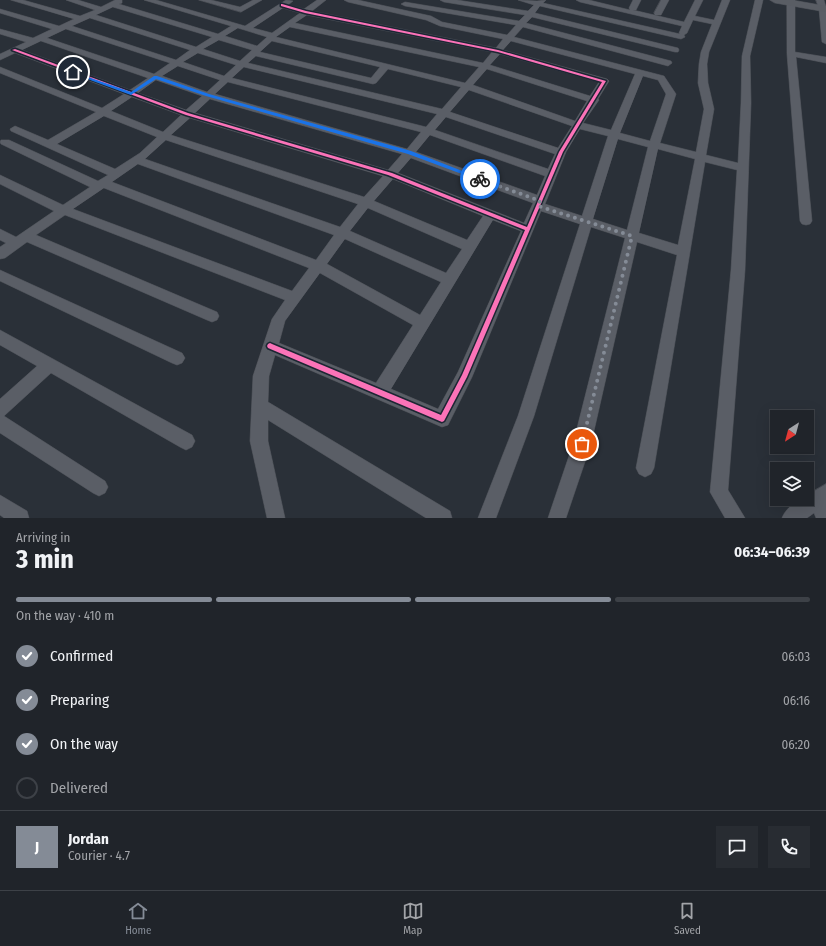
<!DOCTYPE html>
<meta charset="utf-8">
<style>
body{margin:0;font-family:"Fira Sans Condensed",sans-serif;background:#282c32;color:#f1f3f6;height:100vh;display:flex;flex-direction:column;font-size:15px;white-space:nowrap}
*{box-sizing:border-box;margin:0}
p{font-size:13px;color:#a2a4a8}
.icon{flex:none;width:22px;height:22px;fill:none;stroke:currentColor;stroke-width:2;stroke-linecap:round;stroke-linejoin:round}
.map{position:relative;height:518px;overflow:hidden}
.details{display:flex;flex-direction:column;background:#20242a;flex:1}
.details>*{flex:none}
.needle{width:26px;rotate:216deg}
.fabs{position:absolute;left:770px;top:410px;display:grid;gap:8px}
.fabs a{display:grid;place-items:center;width:44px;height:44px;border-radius:0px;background:#20242a;box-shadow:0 4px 16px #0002,0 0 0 1px #3d4147;font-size:20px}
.pin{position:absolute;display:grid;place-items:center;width:34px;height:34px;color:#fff;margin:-17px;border:2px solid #fff;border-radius:50%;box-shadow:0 1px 4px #0007}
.courier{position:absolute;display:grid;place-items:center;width:40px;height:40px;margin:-20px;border:3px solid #1a73e8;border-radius:50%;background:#fff;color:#222;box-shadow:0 1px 5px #0007}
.summary em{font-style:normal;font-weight:700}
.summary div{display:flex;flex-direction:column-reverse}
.summary{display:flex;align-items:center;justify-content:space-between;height:68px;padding:0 16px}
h1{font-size:26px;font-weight:700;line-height:30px}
.bar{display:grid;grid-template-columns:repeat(4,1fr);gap:6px 4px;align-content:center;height:48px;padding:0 16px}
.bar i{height:5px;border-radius:3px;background:#3d4147}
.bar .on{background:#848b96}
.bar p{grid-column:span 4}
.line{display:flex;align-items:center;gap:10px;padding:0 16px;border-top:1px solid #3d4147}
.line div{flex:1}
.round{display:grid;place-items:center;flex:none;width:42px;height:42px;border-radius:0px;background:#282c32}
ol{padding:0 16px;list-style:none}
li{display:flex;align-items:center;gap:12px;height:44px}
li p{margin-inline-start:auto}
li .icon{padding:4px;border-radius:50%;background:#848b96;color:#fff;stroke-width:4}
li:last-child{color:#a2a4a8}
li i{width:22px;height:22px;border:2px solid #3d4147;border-radius:50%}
.dock{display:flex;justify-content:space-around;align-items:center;height:56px;border-top:1px solid #3d4147;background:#20242a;font-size:11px;color:#a2a4a8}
.dock a{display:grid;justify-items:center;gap:2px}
.dock .on{color:#848b96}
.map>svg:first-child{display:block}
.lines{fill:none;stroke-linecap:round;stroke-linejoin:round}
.street-casing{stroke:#484c53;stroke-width:1}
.secondary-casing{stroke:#484c53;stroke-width:1}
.street{fill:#5a5e66;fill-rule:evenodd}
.secondary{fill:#595d64;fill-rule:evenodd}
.cycleway-casing{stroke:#1d2633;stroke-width:3}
.cycleway{fill:#fb73b8;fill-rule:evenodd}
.route{fill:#1a73e8}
.done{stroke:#848b96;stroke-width:4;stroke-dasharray:0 7.2}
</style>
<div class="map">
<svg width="826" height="518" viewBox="0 0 826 518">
<rect width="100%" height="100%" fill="#2a3038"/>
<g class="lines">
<g class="street-casing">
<g id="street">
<path d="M11,0H23L80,16L95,10L66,0H78L101,7L115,0H122V3L119,4L218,34L231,26L144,0H156L245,26L286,0L293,1L288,5L304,9L317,0H326L312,11L496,48L503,39L440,26L426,20L348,2L344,0H358L431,16L442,22L507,35L516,25L405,6L401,4L405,2L519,21L525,15L444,2L440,0H457L528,11L534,5L518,0L537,1L546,0L543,3L680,34L679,33L682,26L580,2L576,0H589L630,10L629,8L633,0H641L636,10H633L684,22L695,0H703L695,16L714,20L722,0H730L709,52L707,64L708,83L714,109L706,155L738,163L741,103L742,56L755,0H763L750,56L751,103L745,270L728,490L745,518H725L710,492L731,270L737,170L705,162L654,468L651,474L645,477L639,474L636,468L677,255L637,242L591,444L566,518H548L573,444L625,238L591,227L534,416L496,518H478L518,416L580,224L541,211L472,377L448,425L442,427L275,355L269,376L268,402L450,511L452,518H426L268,420V441L285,518H267L250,441L253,376L272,319L285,300L65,215L36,235L217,312L219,316L217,320L212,322L207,320L27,242L5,258L0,259V247L6,243L0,240V229L16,237L54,211L0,184V175L63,205L90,187L1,144L0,142L1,140H9L98,181L108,175L11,131L10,129L15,126L48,140L96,112L0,73V67L102,108L124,94L15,53L0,60V54L26,42L0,34V29L33,38L52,29L0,13V9L59,26L74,19ZM540,6L681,39L685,37L684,35L687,33L693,20L712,24L701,52L699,64L698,83L704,109L696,152L660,143L676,94L664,76L514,37L523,27L668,66L672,63L671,61L526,23L532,17L675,52H678L679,50L678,48L535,13ZM113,7L212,37L196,47L96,15ZM283,8L300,13L272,33L253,28ZM307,15L492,52L483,63L295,23ZM90,18L190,50L176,60L72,26ZM290,27L479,67L465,83L276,37ZM238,28L267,37L257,46L225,36ZM66,29L170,63L154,74L47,38ZM219,40L252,50L240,61L203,49ZM41,41L148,78L130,90L22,50ZM272,41L380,67L371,78L260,52ZM511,41L635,74L611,130L583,123L599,100L598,99L609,81L607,79L503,50ZM198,53L236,65L224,76L183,62ZM500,54L599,82L590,96L490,65ZM256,56L373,84L376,83L388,69L461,87L442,109L248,63ZM178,66L220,80L207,92L162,76ZM244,67L437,114L426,127L232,78ZM487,69L587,101L575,121L473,85ZM643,76L658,80L666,94L650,141L620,133ZM156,80L202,96L186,110L138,93ZM228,82L421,132L407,149L215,94ZM469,90L572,126L558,148L450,112ZM132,97L181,115L163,132L111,111ZM210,99L402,154L388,170L195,113ZM104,116L157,137L140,153L115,169L57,144ZM446,117L555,154L548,169L435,130ZM190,118L383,176L364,197L171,135ZM580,129L608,136L582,216L545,204L566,152ZM430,135L545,176L537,195L416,152ZM618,139L648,147L627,230L593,219ZM166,140L358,204L340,227L145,159ZM658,149L695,159L678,245L639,233ZM411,158L533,203L524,223L398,173ZM138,164L334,235L316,260L112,182ZM393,179L483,216L467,240L374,201ZM104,188L309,268L292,291L73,209ZM368,208L462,249L446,273L350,231ZM493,220L521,231L458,372L438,409L391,389ZM345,239L441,282L420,315L327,264ZM320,273L413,325L376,383L279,343L285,321Z"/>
<path d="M199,0H211L240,7L253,0H262L241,12Z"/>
<path d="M661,0H669L661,15H655L654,13Z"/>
<path d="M787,0H795V52L826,57V63L796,57L812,221L810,224L806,225L802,224L800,221L787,54Z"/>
<path d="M816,0H824L826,7V44L822,42L819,9Z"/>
<path d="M0,270L182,353L185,358L182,363L177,365L172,363L0,281Z"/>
<path d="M0,330L192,435L195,441L192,447L186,450L180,447L51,373L4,416L105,481L108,487L105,493L99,496L93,493L0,433V399L37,366L0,345Z"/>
<path d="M826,484V518H816L814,513L807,518H782C785,509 797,499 807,499V495Z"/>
<path d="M0,495L27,511L29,518H4L0,515Z"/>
</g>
</g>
<g class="secondary-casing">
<path id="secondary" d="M770,0H792L826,6V12L775,3Z"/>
</g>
<use href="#street" class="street"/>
<use href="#secondary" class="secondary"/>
<g class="cycleway-casing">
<path id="cycleway" d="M282,4L306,11L498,50L606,81L563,152L467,377L444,421L442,422L268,348L267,346L268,344L270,343L272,344L441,415L462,375L525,230L388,175L186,115L12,50L15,49L188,113L392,173L527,227L559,152L602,82L498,52L305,13L281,6V4Z"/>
</g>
<use href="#cycleway" class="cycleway"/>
</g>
<path class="route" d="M71,71L131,92L154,76H157L209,94L411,151L483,179L478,180L408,154L206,96L156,79L131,95L71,73Z"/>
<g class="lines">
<path class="done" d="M480,179L540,201L538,206L632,236L582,444"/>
</g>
</svg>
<div class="fabs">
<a><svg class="needle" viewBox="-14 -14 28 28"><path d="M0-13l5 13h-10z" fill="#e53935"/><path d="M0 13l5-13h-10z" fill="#a2a4a8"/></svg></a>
<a><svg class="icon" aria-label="layers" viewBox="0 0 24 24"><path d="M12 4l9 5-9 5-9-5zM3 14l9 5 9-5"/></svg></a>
</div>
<div class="pin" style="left:582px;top:444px;background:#ea580c"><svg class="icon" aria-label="bag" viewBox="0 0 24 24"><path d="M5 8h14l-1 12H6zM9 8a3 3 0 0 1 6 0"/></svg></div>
<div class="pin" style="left:73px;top:72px;background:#1f2937"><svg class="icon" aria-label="home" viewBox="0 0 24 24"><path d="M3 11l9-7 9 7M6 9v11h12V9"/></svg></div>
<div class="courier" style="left:480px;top:179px"><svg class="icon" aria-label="bike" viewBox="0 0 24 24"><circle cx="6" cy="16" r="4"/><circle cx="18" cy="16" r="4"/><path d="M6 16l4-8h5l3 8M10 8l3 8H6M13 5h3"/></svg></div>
</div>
<section class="details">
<div class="summary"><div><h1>3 min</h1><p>Arriving in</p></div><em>06:34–06:39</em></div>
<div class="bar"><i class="on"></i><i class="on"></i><i class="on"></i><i></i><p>On the way · 410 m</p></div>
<ol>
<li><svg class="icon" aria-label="check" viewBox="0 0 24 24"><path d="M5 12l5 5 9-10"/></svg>Confirmed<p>06:03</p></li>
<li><svg class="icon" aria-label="check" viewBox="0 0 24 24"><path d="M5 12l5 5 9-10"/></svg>Preparing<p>06:16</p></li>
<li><svg class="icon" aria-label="check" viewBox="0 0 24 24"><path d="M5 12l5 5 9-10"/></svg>On the way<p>06:20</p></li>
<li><i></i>Delivered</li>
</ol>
<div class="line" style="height:72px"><b class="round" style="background:#848b96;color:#fff">J</b><div><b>Jordan</b><p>Courier · 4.7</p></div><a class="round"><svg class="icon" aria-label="chat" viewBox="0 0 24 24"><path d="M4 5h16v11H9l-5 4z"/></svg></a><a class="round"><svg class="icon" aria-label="phone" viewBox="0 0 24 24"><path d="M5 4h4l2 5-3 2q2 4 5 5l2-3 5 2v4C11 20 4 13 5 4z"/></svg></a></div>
</section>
<nav class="dock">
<a class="on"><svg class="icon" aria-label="home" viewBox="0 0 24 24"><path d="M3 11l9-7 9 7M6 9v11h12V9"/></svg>Home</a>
<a><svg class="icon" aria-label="map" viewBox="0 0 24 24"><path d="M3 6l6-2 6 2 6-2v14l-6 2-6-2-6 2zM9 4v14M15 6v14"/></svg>Map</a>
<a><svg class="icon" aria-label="saved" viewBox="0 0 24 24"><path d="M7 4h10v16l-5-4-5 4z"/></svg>Saved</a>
</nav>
